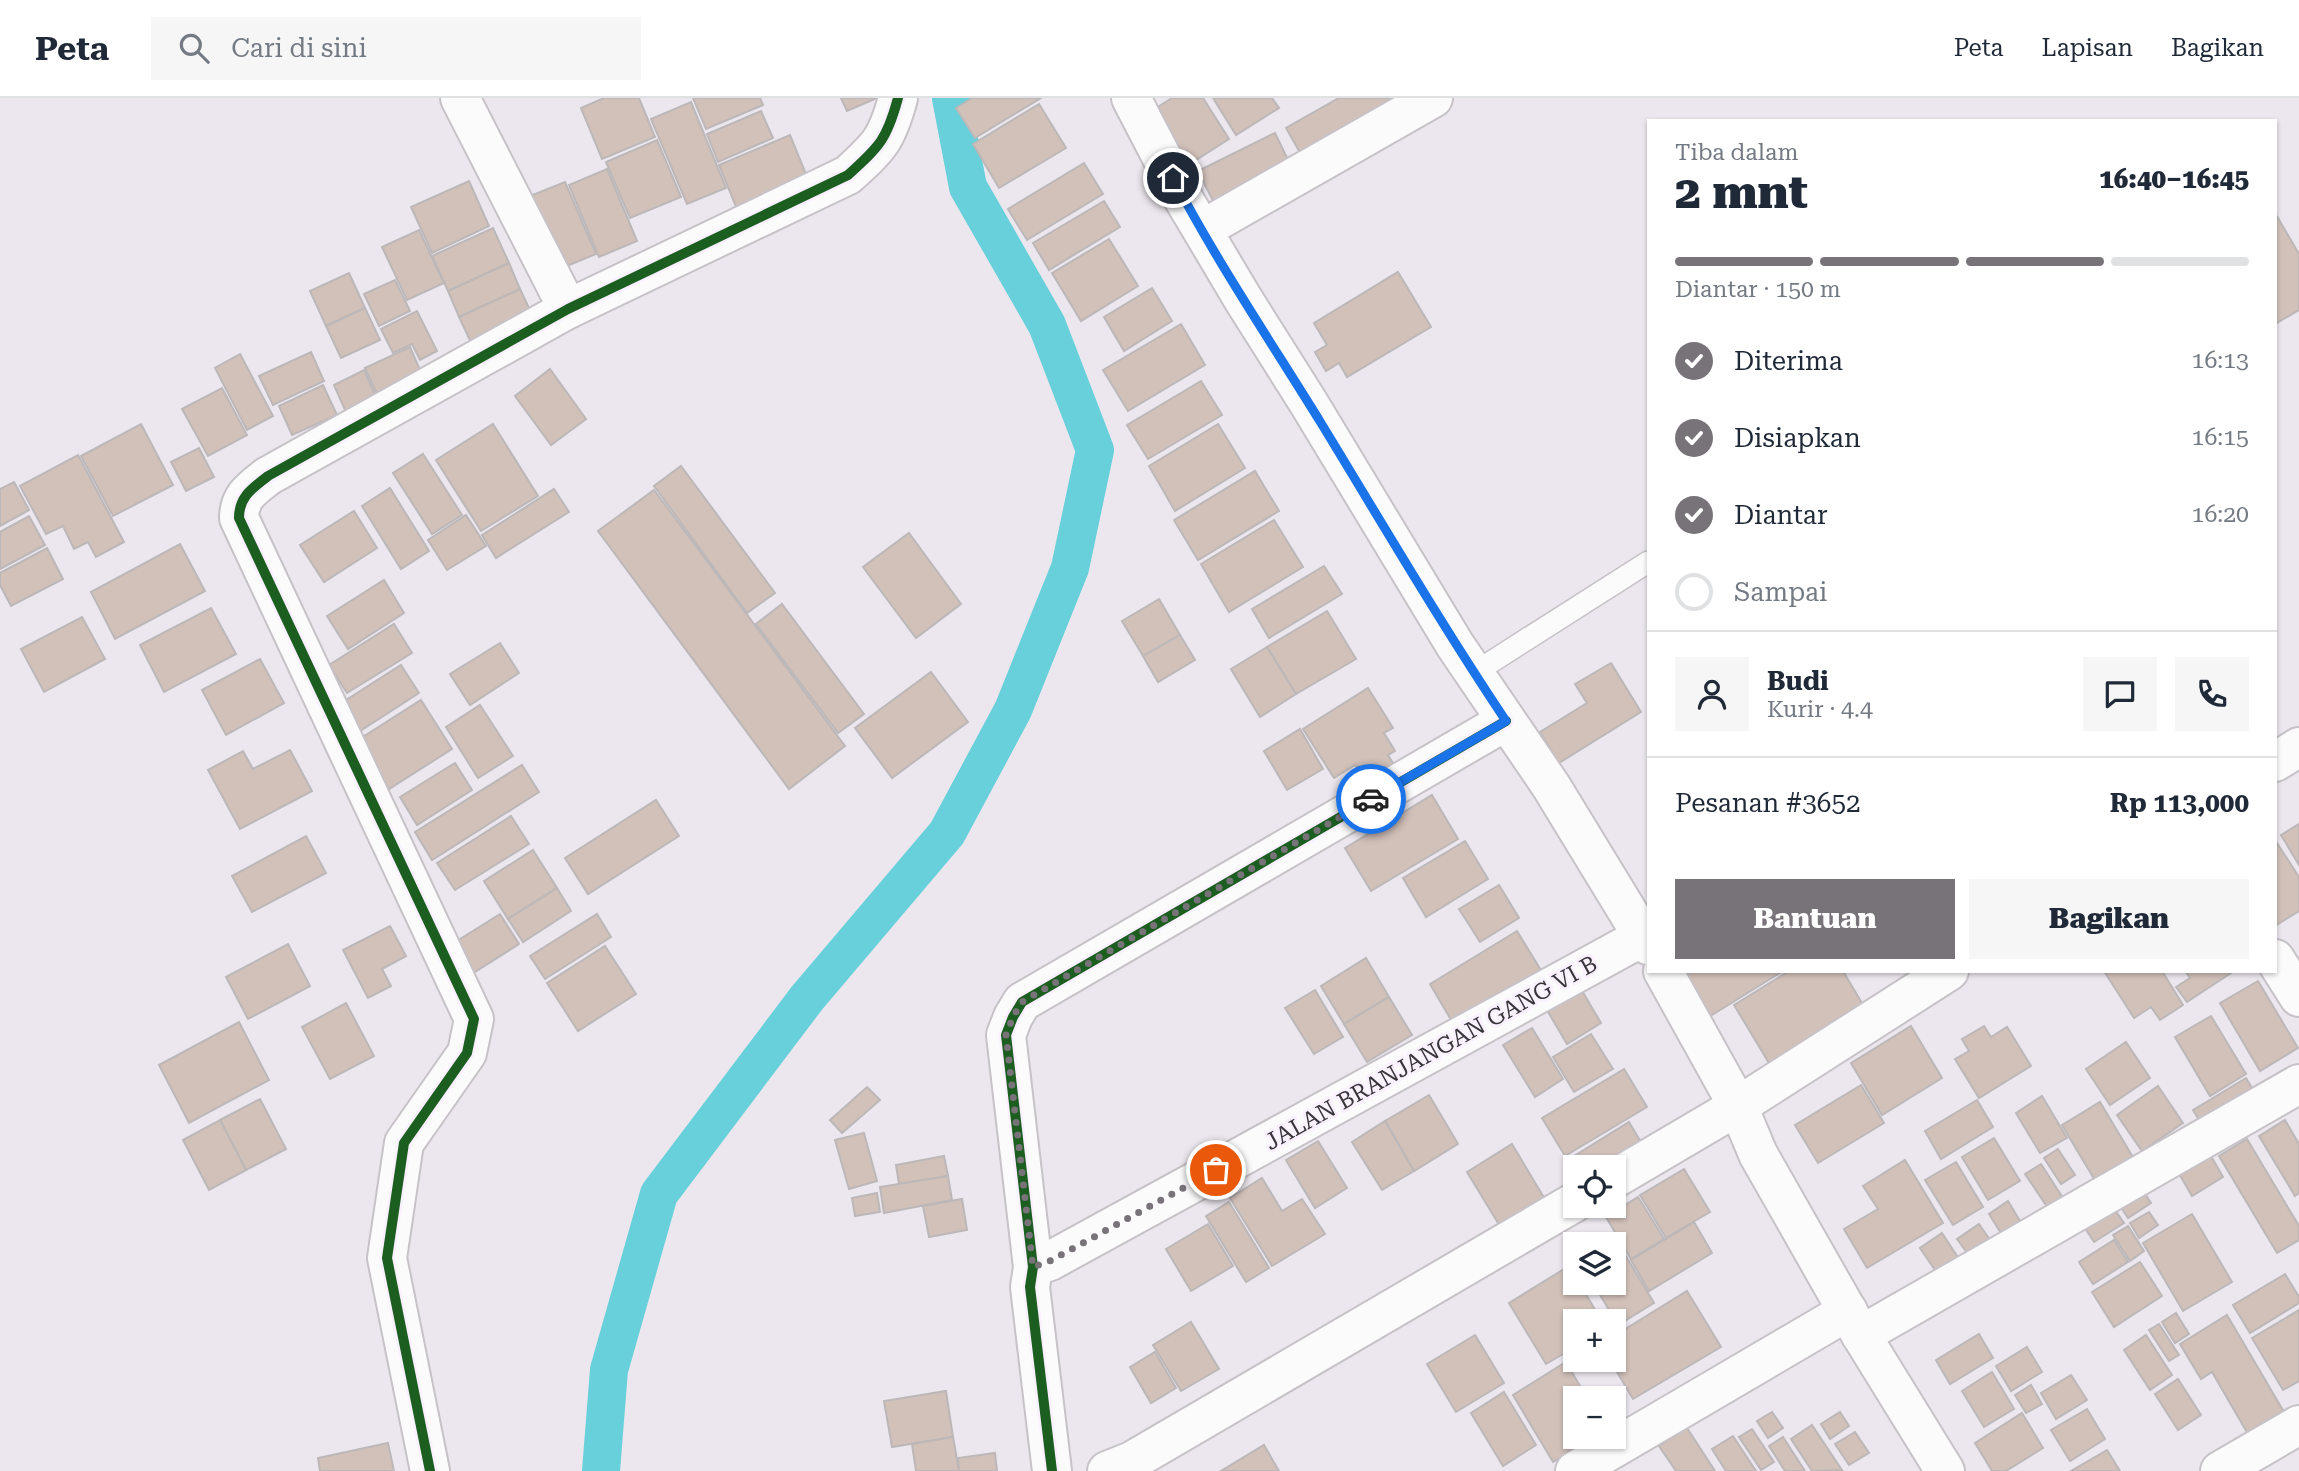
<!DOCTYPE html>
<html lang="id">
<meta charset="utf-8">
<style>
body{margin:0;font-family:"Roboto Serif",serif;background:#f6f6f7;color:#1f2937;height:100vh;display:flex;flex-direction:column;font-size:26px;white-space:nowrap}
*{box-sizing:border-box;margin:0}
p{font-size:23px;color:#747a83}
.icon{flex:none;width:38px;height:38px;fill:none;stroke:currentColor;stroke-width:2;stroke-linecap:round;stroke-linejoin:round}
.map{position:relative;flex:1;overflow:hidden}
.sheet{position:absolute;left:1647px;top:21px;width:630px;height:854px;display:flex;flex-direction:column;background:#fff;border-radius:0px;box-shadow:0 2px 5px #0004}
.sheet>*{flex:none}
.fabs{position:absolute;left:1563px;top:1057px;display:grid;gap:14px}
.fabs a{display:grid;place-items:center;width:63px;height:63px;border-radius:0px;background:#fff;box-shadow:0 2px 5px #0004;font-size:35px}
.pin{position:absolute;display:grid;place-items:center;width:60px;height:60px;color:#fff;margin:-30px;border:4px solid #fff;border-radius:50%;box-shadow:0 2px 7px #0007}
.courier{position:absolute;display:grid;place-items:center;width:70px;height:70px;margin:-35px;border:5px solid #1a73e8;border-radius:50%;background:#fff;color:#222;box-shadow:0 2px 9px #0007}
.summary em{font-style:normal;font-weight:800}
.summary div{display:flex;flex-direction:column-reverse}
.summary{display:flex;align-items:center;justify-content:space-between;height:119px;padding:0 28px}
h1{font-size:46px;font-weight:800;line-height:52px}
.bar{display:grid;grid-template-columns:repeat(4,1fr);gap:10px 7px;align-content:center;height:84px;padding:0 28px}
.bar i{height:9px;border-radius:5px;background:#e0e1e3}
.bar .selected{background:#777379}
.bar p{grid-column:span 4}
.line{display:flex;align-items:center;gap:18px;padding:0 28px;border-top:2px solid #e0e1e3}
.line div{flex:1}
.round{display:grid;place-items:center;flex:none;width:74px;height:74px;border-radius:0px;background:#f6f6f7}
ol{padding:0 28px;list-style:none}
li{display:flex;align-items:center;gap:21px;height:77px}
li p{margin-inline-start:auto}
li .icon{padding:7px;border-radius:50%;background:#777379;color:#fff;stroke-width:4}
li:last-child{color:#747a83}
li i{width:38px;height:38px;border:4px solid #e0e1e3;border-radius:50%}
.cta{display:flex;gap:14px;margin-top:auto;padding:14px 28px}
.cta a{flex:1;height:80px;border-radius:0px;background:#777379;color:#fff;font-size:28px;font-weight:800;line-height:80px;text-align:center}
.cta a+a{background:#f6f6f7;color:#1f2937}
header{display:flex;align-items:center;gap:42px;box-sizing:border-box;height:98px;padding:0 35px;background:#fff;border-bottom:2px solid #e0e1e3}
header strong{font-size:33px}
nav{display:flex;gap:38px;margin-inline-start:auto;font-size:24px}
.search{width:490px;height:63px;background:#f6f6f7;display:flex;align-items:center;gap:18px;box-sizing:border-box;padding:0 24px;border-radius:0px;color:#747a83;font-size:26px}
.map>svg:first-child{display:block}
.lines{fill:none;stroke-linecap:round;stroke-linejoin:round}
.canal{stroke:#67d0da;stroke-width:38}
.building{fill:#d2c1b9;stroke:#bcb7b8;stroke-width:2}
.service-casing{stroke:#c6c2c7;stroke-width:24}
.minor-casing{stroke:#c6c2c7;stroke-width:42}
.service{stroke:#fcfbfc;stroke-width:21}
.minor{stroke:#fcfbfc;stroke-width:38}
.cycleway-casing{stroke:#faf1fe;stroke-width:15}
.cycleway{stroke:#1b5e20;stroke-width:10}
.done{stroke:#777379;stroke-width:7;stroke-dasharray:0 12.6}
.route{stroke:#1a73e8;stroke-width:9}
.labels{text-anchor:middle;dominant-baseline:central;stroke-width:6;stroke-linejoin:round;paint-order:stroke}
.street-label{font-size:23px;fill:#38353a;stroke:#faf1fe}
</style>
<header>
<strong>Peta</strong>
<div class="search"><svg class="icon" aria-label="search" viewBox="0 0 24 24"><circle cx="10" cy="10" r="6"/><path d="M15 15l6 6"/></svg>Cari di sini</div>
<nav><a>Peta</a><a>Lapisan</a><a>Bagikan</a></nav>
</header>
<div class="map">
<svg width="2299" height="1373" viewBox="0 0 2299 1373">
<rect width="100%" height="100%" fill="#ece7ee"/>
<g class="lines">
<path class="canal" d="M601,1373L609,1272L659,1096L807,900L947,735L1013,612L1070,470L1095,352L1047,227L968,89L951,0"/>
</g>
<g class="building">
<path d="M604,0H639L655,39L602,61L581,10Z"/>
<path d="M693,0H760L763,7L706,31Z"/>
<path d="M841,0H877L847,13Z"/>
<path d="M972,0H1041L975,40L956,10Z"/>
<path d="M1172,0H1203L1229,41L1182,71L1147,16Z"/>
<path d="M1213,0H1272L1279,10L1236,37Z"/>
<path d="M1339,0H1426L1307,67L1286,30Z"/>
<path d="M691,4L726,90L687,106L651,21Z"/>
<path d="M1039,6L1066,50L999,90L973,46Z"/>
<path d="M761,13L773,40L718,64L707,36Z"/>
<path d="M1275,35L1293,72L1216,109L1198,73Z"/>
<path d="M790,37L810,86L739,116L719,67Z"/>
<path d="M657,42L681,99L630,120L606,64Z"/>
<path d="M1084,65L1103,96L1027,142L1008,111Z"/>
<path d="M607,71L637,143L599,159L569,87Z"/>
<path d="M469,83L489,128L432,155L411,109Z"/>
<path d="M565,84L596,156L555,173L525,100Z"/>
<path d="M1104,103L1120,129L1049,172L1033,145Z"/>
<path d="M2275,115L2299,156V212L2275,226Z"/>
<path d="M493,130L509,165L448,193L432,158Z"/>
<path d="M419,132L444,185L407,202L382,149Z"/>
<path d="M1109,141L1138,188L1081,223L1052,175Z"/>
<path d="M509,165L520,191L459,219L448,193Z"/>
<path d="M1398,174L1431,229L1347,279L1339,265L1326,273L1315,254L1327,247L1314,225Z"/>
<path d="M349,175L365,210L326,228L310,193Z"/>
<path d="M395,182L410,213L379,228L364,196Z"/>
<path d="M1152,190L1172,223L1124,253L1104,219Z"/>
<path d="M520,191L536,225L475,253L459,219Z"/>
<path d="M365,210L380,242L341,260L326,228Z"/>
<path d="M417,213L437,253L420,262L412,246L393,255L381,231Z"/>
<path d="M1181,226L1205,267L1128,313L1103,272Z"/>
<path d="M410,249L423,279L379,300L365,270Z"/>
<path d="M311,254L324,283L273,307L259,278Z"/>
<path d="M240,256L273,318L247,332L215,270Z"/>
<path d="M550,271L586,321L551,347L515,298Z"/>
<path d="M364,272L380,307L349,321L334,287Z"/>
<path d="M1201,283L1222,317L1148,361L1127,327Z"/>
<path d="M323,287L337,317L292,337L279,308Z"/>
<path d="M222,290L247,337L208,358L182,311Z"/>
<path d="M141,326L173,387L113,418L81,358Z"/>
<path d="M493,326L538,398L481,433L436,362Z"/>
<path d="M1218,326L1245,370L1175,413L1149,368Z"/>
<path d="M199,350L214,379L186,393L171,364Z"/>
<path d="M423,356L462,417L432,436L393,375Z"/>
<path d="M78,357L124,444L96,459L88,444L74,451L63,428L46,436L20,388Z"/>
<path d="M681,368L775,495L747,515L654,388Z"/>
<path d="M1255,373L1279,413L1198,462L1174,422Z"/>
<path d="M14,384L29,412L0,428V391Z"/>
<path d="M390,390L429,453L401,471L362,408Z"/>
<path d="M554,391L569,414L496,460L482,437Z"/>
<path d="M654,392L845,648L789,691L598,433Z"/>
<path d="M354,413L377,450L324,484L300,447Z"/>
<path d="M466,417L486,448L447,472L428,442Z"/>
<path d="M29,418L45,447L0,471V434Z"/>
<path d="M1274,422L1303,469L1229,514L1201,466Z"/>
<path d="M909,435L961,506L916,540L863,469Z"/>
<path d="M180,446L205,493L115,541L91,494Z"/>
<path d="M47,450L63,481L11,508L0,487V475Z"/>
<path d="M1324,468L1342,496L1269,540L1252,511Z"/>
<path d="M384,482L404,515L348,551L327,518Z"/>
<path d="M1159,501L1180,537L1143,558L1122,523Z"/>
<path d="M782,506L864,616L838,635L756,526Z"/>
<path d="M211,510L236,556L164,594L140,547Z"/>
<path d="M1327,513L1356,561L1296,596L1267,549Z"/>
<path d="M82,519L105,561L44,594L21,551Z"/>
<path d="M394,526L412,555L347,595L329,567Z"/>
<path d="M1180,537L1195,562L1158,584L1143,558Z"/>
<path d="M500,545L519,575L470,607L450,576Z"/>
<path d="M1267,549L1296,596L1260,619L1231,571Z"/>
<path d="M260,561L284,605L226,637L202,592Z"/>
<path d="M1611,565L1641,614L1559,665L1540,634L1587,605L1575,586Z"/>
<path d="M401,567L419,595L360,633L343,604Z"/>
<path d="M931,574L968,624L892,680L855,630Z"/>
<path d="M1368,590L1393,630L1384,635L1395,653L1388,657L1396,670L1368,687L1355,667L1334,680L1303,631Z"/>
<path d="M421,602L452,651L389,691L358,642Z"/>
<path d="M480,607L513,658L478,680L446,629Z"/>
<path d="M1300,631L1323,671L1287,692L1264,653Z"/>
<path d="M290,652L312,693L240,731L208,672L243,653L253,671Z"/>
<path d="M455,665L472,692L417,727L400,699Z"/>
<path d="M522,667L539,694L432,762L415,734Z"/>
<path d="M1432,697L1458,741L1371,793L1345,750Z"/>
<path d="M656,702L679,738L588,796L565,760Z"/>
<path d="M511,718L529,746L455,792L437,765Z"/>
<path d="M2299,726V767L2281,737Z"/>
<path d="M306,738L326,775L252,814L232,778Z"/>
<path d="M2275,742L2299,779V813L2275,828Z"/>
<path d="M1465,743L1488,781L1426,819L1403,780Z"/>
<path d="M533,752L557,790L508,821L484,783Z"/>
<path d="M1499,787L1519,820L1480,844L1459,811Z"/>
<path d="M557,790L571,813L523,844L508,821Z"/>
<path d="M500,816L519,846L470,877L452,846Z"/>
<path d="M597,816L611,839L545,881L530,858Z"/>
<path d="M390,828L406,858L382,871L391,888L368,900L343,852Z"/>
<path d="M1517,833L1545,879L1457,932L1430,886Z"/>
<path d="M288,846L310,888L248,921L226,879Z"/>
<path d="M605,848L636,896L578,933L547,885Z"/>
<path d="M1366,860L1389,899L1344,926L1321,888Z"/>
<path d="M1678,873H1783L1707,920Z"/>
<path d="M1789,873H1843L1863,907L1769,965L1734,907Z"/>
<path d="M2104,873H2162L2183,907L2160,922L2151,909L2134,920Z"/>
<path d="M2185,873H2234L2187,904L2176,889L2190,880Z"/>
<path d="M2258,883L2298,950L2260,973L2220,905Z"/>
<path d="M1578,886L1601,925L1567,946L1544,907Z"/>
<path d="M1315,892L1343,939L1314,956L1285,910Z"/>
<path d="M1389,899L1412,937L1367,964L1344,926Z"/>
<path d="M346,905L374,958L330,981L302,929Z"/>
<path d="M2211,918L2246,976L2210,998L2175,939Z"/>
<path d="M239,924L269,982L189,1025L159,967Z"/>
<path d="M1911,928L1942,980L1882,1017L1851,965Z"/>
<path d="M1984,928L1991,939L2007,929L2031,968L1979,1000L1955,961L1969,953L1962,941Z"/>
<path d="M1532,930L1563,981L1535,999L1503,947Z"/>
<path d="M1591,936L1613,971L1574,994L1553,959Z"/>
<path d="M2126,944L2150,980L2110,1007L2086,971Z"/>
<path d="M1624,971L1647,1009L1565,1058L1542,1020Z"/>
<path d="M2246,980L2260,1003L2207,1035L2193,1012Z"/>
<path d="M1861,987L1884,1025L1818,1065L1795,1027Z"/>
<path d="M2158,988L2183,1025L2142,1053L2117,1017Z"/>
<path d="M867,989L880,1002L842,1035L830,1022Z"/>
<path d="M1429,997L1458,1046L1414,1073L1385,1023Z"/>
<path d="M2042,998L2067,1040L2040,1055L2016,1015Z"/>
<path d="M260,1001L286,1051L246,1072L220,1022Z"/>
<path d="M1977,1002L1993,1029L1941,1061L1925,1033Z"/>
<path d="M2100,1004L2137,1066L2099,1089L2062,1027Z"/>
<path d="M220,1022L246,1072L209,1092L183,1042Z"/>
<path d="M2285,1022L2299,1046V1095L2295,1098L2259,1038Z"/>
<path d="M1385,1023L1414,1073L1382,1092L1352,1044Z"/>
<path d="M1629,1024L1648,1056L1614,1069H1577L1571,1060Z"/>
<path d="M864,1035L877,1083L849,1091L835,1042Z"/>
<path d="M1994,1040L2020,1083L1988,1102L1962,1059Z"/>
<path d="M2247,1041L2299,1128V1142L2277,1155L2219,1058Z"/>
<path d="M1318,1043L1347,1090L1315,1110L1286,1062Z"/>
<path d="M1512,1046L1546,1103L1501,1130L1467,1074Z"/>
<path d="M2058,1051L2075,1077L2061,1086L2044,1060Z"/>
<path d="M2208,1053L2223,1079L2192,1098L2177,1072Z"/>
<path d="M944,1058L948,1078L899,1086L896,1067Z"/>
<path d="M1905,1062L1943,1125L1867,1170L1844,1131L1878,1111L1863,1088Z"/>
<path d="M1956,1064L1983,1109L1953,1127L1925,1082Z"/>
<path d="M2041,1066L2063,1100L2048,1110L2025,1076Z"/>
<path d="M1684,1071L1710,1114L1666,1140L1640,1097Z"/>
<path d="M948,1078L952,1102L884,1115L880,1089Z"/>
<path d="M1262,1080L1282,1113L1302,1101L1325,1136L1272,1168L1230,1100Z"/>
<path d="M2138,1085L2151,1105L2128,1120L2115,1100Z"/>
<path d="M877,1095L880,1114L855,1118L852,1100Z"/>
<path d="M1638,1099L1664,1141L1631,1161L1606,1119Z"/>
<path d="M962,1101L967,1132L929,1139L923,1108Z"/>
<path d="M2108,1102L2124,1125L2094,1144L2079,1121Z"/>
<path d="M2008,1103L2020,1123L2001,1135L1989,1116Z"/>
<path d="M1229,1104L1269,1170L1246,1184L1206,1118Z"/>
<path d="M2149,1114L2158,1127L2139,1140L2130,1125Z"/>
<path d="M2192,1116L2232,1184L2183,1213L2143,1145Z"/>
<path d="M1694,1124L1712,1155L1649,1193L1631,1162Z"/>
<path d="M1208,1126L1233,1168L1191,1193L1166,1151Z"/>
<path d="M1979,1126L1990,1142L1968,1156L1957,1141Z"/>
<path d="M2128,1128L2144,1153L2130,1163L2113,1137Z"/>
<path d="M1942,1135L1959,1161L1937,1175L1920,1150Z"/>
<path d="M1615,1140L1654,1205L1618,1227L1593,1185H1614V1146H1604Z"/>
<path d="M2114,1142L2128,1164L2093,1186L2079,1164Z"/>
<path d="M2140,1164L2162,1198L2114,1229L2092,1194Z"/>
<path d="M1569,1168L1575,1178V1185H1579L1602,1223H1575V1249L1546,1266L1509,1205Z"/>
<path d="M2285,1176L2299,1199V1205L2250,1235L2233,1207Z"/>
<path d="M1687,1193L1721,1249L1633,1301L1610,1262H1614V1238Z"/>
<path d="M2299,1212V1283L2283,1292L2252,1240Z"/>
<path d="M2176,1215L2189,1236L2175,1245L2162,1224Z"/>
<path d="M2227,1217L2284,1314L2248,1336L2212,1274L2201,1281L2180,1246Z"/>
<path d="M1191,1224L1219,1271L1181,1293L1153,1247Z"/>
<path d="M2159,1226L2179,1257L2169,1263L2149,1232Z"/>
<path d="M1979,1236L1993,1260L1950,1286L1936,1262Z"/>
<path d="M1475,1237L1504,1285L1456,1314L1427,1266Z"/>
<path d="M2146,1237L2172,1277L2150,1292L2124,1252Z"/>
<path d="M2027,1249L2042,1274L2011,1293L1996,1268Z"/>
<path d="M1155,1254L1176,1290L1151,1305L1130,1269Z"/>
<path d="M1566,1264L1587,1300H1575V1339H1595L1553,1364L1513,1297Z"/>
<path d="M1992,1274L2014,1311L1984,1329L1962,1293Z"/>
<path d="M2071,1277L2087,1302L2056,1321L2041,1295Z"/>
<path d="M2178,1281L2201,1317L2178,1332L2155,1296Z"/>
<path d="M2031,1287L2042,1306L2026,1315L2015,1297Z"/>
<path d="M946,1293L953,1339L892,1349L884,1303Z"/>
<path d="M1504,1294L1536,1347L1503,1368L1471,1315Z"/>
<path d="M2087,1311L2105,1341L2070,1363L2051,1332Z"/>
<path d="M1772,1314L1783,1330L1768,1340L1757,1323Z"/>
<path d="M1840,1314L1849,1328L1830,1341L1821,1326Z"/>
<path d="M2022,1315L2043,1350L2006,1373H1992L1975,1345Z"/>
<path d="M1812,1327L1842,1372L1812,1373L1791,1341Z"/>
<path d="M1687,1330L1715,1373H1676L1659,1348Z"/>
<path d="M1752,1331L1774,1364L1761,1372L1739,1339Z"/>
<path d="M1855,1334L1869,1355L1849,1367L1835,1346Z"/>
<path d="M1733,1338L1756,1373H1726L1712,1351Z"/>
<path d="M953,1339L959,1373H916L912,1346Z"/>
<path d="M1783,1339L1805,1373H1785L1769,1348Z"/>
<path d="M388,1345L394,1373H320L318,1360Z"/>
<path d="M1264,1347L1279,1373H1221Z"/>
<path d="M2107,1352L2120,1373H2071Z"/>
<path d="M995,1355L997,1373H959L958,1360Z"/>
</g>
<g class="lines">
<g class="service-casing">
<path id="service" d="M1474,575L1648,464"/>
</g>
<g class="minor-casing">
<g id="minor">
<path d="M460,0L568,211"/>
<path d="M1131,0L1183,100L1243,201L1308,304L1455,547L1551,688L1648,847"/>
<path d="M1203,131L1433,0"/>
<path d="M2275,664L2299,649"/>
<path d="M2275,861L2299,899"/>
<path d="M1663,873L1738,1008L1758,1056L1861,1237L1945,1373"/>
<path d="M1614,1081L1738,1008L1949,873"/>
<path d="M1033,1169L1050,1163L1644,838"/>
<path d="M1861,1237L2299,986"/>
<path d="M430,1373L387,1160L404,1045L467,955L474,921L239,420C239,398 253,390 268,378L568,211L848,77C880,48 887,41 898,0"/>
<path d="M1052,1373L1030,1189L1033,1169L1006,937L1013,919L1022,904L1506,623"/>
<path d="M1107,1373L1132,1363L1575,1104"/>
<path d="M1575,1373L1848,1213"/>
<path d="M2220,1373L2299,1327"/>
</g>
</g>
<use href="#service" class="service"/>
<use href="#minor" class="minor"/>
<g class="cycleway-casing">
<g id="cycleway">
<path d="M430,1373L387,1160L404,1045L467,955L474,921L239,420C239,398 253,390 268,378L568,211L848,77C880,48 887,41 898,0"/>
<path d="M1052,1373L1030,1189L1033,1169L1006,937L1013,919L1022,904L1506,623"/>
</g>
</g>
<use href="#cycleway" class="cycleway"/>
</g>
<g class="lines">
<path class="done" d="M1216,1072L1050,1163L1033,1169L1006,937L1013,919L1022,904L1371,701"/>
<path class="route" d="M1173,80C1217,164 1271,244 1321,325C1382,425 1441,526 1506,623L1371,701"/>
</g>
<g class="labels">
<g class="street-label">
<text transform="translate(1431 955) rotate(-29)">JALAN BRANJANGAN GANG VI B</text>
</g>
</g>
</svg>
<div class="fabs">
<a><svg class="icon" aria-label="locate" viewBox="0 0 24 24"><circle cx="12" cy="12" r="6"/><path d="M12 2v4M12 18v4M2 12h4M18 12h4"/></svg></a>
<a><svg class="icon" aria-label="layers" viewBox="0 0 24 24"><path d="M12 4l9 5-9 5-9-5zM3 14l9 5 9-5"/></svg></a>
<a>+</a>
<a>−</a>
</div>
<div class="pin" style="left:1216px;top:1072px;background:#ea580c"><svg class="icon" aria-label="bag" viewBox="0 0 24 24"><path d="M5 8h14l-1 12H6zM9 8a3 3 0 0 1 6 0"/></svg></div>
<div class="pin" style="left:1173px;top:80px;background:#1f2937"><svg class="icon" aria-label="home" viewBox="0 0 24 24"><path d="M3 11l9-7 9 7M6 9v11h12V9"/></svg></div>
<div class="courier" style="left:1371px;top:701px"><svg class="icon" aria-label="car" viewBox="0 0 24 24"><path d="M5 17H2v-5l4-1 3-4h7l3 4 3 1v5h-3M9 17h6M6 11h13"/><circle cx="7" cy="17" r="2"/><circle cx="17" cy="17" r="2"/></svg></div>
<section class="sheet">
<div class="summary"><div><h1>2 mnt</h1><p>Tiba dalam</p></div><em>16:40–16:45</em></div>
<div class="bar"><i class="selected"></i><i class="selected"></i><i class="selected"></i><i></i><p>Diantar · 150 m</p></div>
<ol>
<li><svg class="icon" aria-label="check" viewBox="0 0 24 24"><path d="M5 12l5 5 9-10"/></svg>Diterima<p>16:13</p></li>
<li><svg class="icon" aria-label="check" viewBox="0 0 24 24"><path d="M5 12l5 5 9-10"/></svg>Disiapkan<p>16:15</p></li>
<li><svg class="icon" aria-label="check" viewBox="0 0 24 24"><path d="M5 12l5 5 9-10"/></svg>Diantar<p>16:20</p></li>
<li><i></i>Sampai</li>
</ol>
<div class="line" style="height:126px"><a class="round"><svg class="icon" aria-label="person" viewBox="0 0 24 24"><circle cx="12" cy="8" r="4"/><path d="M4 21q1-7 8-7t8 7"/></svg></a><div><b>Budi</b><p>Kurir · 4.4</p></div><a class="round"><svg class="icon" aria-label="chat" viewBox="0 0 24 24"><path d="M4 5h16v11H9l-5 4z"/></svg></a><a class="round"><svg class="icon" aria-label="phone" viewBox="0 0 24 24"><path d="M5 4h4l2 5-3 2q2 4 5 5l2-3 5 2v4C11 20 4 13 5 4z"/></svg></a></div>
<div class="line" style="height:91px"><div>Pesanan #3652</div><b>Rp 113,000</b></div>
<div class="cta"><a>Bantuan</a><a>Bagikan</a></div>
</section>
</div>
